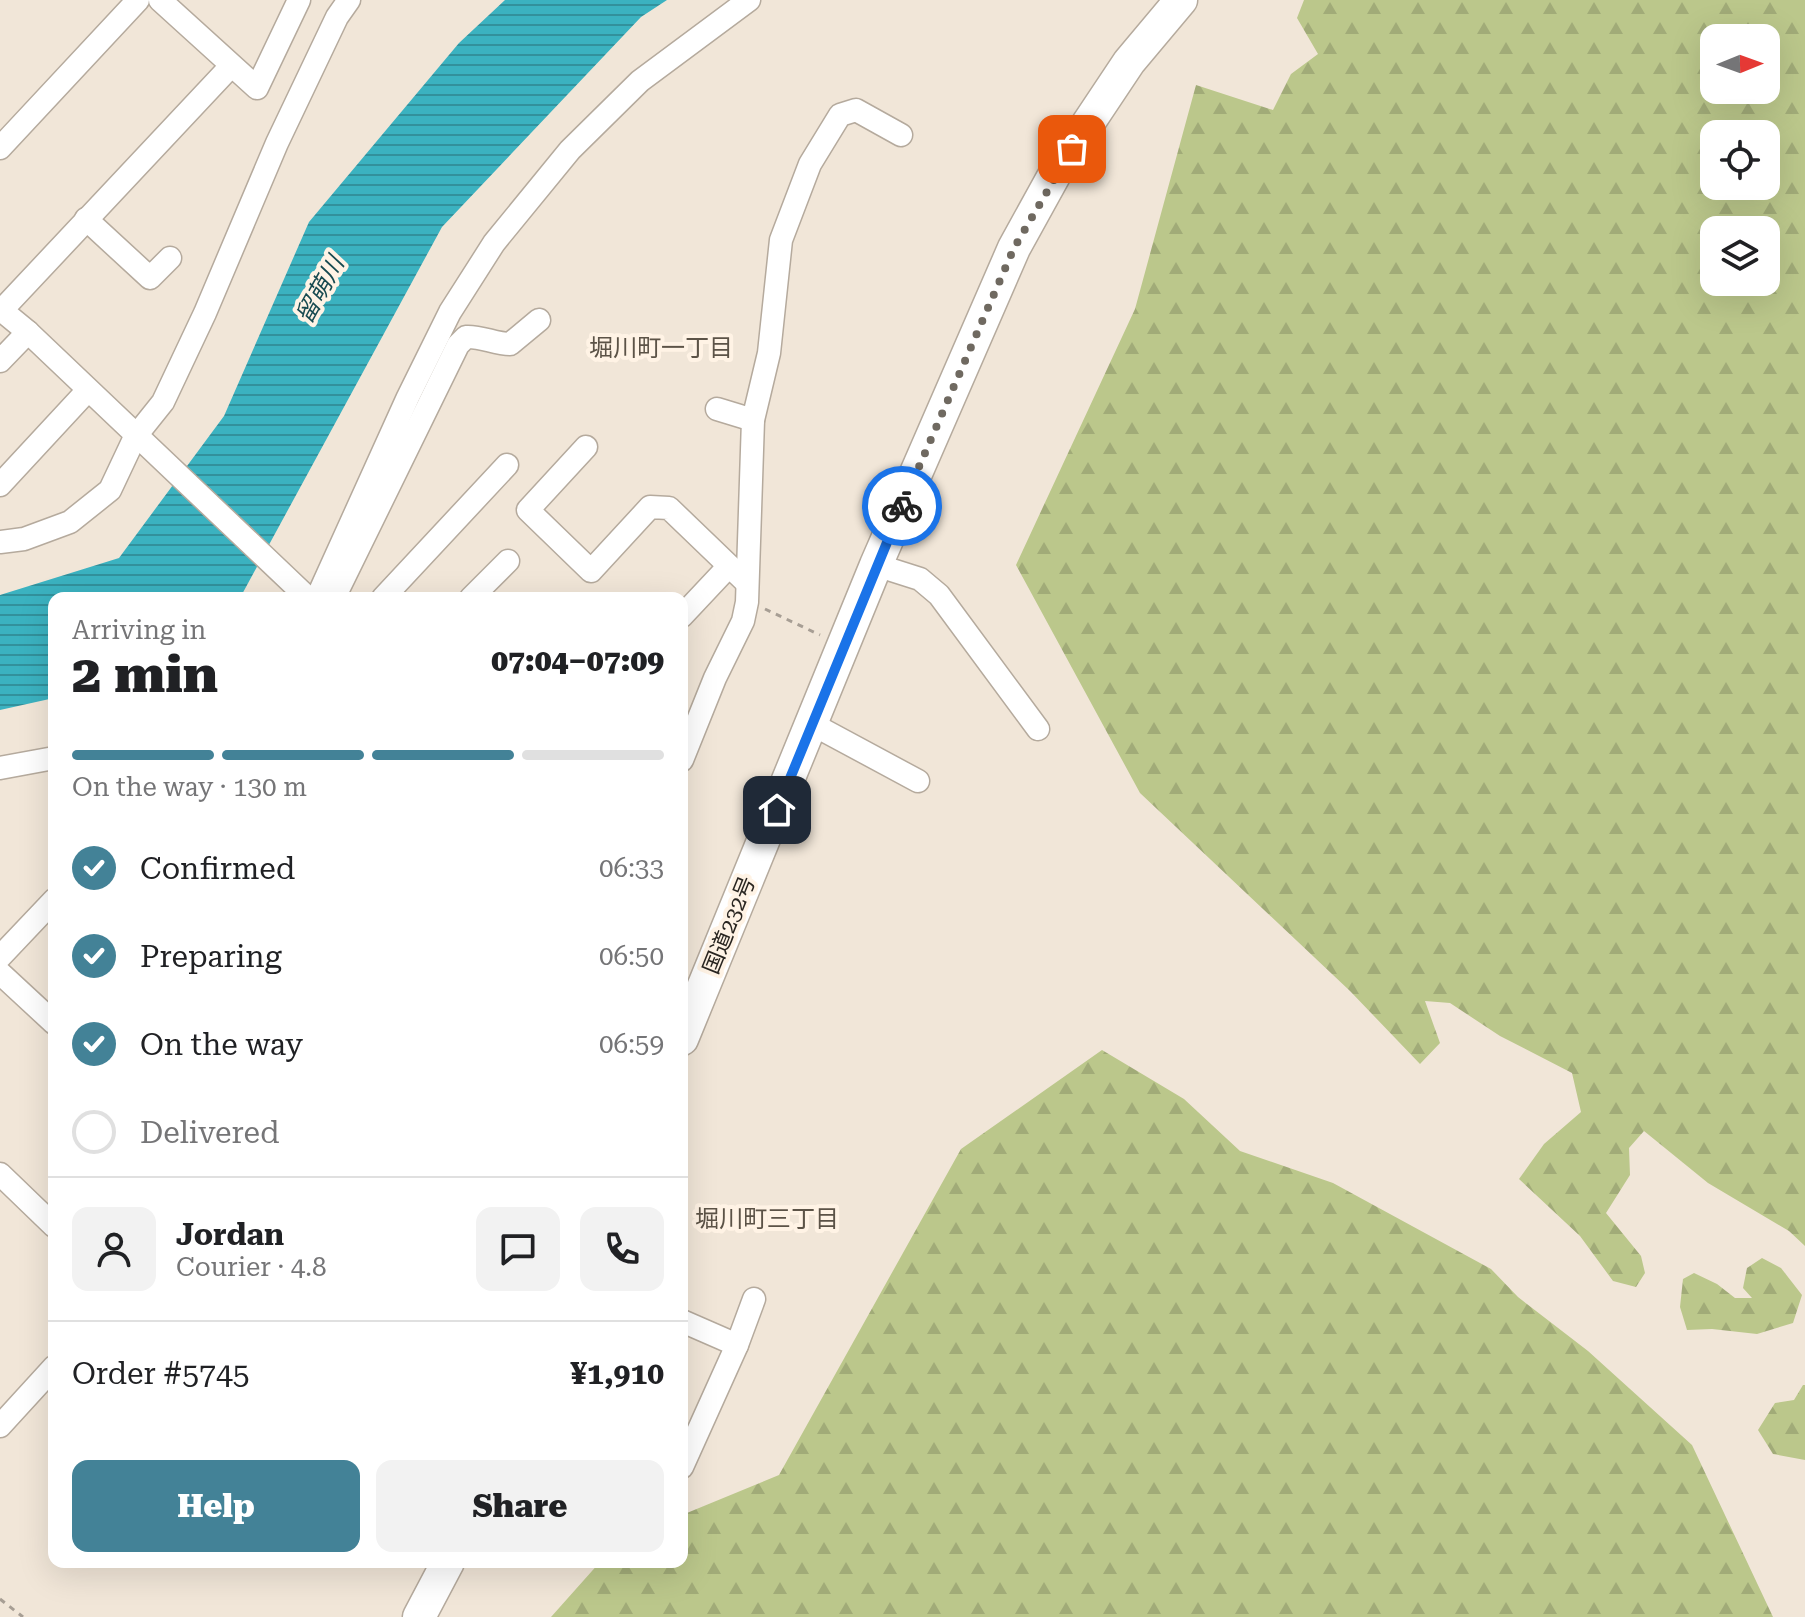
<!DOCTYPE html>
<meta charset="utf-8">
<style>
body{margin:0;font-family:"Roboto Serif","Noto Sans JP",serif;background:#f2f2f2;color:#202124;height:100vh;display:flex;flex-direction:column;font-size:30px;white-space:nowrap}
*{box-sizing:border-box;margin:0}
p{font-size:26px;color:#757577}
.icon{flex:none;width:44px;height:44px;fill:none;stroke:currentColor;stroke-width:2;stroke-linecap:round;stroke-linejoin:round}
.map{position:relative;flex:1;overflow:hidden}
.panel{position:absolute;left:48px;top:592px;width:640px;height:976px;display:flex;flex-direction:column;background:#fff;border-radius:16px;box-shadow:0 8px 32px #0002}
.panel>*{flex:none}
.needle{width:52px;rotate:89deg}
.controls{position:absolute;left:1700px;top:24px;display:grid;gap:16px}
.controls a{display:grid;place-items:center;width:80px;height:80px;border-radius:16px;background:#fff;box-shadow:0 8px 32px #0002;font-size:40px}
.pin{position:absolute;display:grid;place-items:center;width:68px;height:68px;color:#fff;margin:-34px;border-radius:16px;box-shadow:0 4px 12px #0006}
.courier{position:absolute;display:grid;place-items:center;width:80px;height:80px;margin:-40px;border:6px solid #1a73e8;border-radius:50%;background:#fff;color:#222;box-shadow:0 2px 10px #0007}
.headline em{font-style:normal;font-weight:800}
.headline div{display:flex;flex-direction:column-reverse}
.headline{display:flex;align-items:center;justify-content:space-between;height:136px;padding:0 24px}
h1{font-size:52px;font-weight:800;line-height:60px}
.bar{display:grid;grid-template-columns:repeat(4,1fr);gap:12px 8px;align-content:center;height:96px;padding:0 24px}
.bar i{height:10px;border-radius:6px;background:#e0e0e0}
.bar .active{background:#438297}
.bar p{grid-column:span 4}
.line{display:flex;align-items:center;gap:20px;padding:0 24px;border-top:2px solid #e0e0e0}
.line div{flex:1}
.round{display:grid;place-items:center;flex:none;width:84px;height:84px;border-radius:16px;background:#f2f2f2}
ol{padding:0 24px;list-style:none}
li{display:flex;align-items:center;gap:24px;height:88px}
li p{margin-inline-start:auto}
li .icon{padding:8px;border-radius:50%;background:#438297;color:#fff;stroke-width:4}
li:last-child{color:#757577}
li i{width:44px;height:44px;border:4px solid #e0e0e0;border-radius:50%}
.action{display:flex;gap:16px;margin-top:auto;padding:16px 24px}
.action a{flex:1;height:92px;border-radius:16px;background:#438297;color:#fff;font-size:32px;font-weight:800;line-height:92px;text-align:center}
.action a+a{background:#f2f2f2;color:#202124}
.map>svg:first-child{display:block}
.forest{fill:url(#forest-firs);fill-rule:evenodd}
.water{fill:url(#water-rules)}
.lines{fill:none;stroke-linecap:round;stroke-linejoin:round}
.minor-casing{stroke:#b5aa9d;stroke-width:25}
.highway-casing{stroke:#b5aa9d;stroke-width:35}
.path{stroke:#a79e94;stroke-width:3;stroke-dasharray:6 6;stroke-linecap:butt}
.minor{stroke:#fff;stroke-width:22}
.highway{stroke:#fff;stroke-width:32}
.done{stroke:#6f6960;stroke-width:8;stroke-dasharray:0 14.4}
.route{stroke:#1a73e8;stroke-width:10}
.labels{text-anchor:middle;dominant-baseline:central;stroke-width:8;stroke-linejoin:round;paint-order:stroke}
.street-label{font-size:22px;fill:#292520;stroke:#fff3e5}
.water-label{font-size:24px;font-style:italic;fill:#174a50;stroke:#fff3e5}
.neighbourhood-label{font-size:24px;fill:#5c5347;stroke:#fff3e5}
</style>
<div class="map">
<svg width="1805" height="1617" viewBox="0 0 1805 1617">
<defs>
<pattern id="forest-firs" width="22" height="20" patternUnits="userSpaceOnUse" patternTransform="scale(2)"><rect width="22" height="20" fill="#bbc78b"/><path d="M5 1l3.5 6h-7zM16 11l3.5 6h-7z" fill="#a1ab78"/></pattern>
<pattern id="water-rules" width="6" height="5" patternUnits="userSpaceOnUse" patternTransform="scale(2)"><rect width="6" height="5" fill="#3bb2c0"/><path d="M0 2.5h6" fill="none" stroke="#32919c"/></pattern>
</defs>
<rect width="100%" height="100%" fill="#f1e6d8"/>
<g class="forest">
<path d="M1304,0H1805V1246L1789,1231L1708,1183L1644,1131L1629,1148L1630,1175L1606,1213L1641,1256L1645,1273L1636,1287L1613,1281L1580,1236L1519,1179L1544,1144L1581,1112L1572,1073L1500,1036L1450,1003L1425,1001L1440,1043L1420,1064L1350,991L1140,793L1016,565L1135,309L1196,85L1273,110L1291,74L1318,54L1297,18ZM1766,38V90H1714V38ZM1766,134V186H1714V134ZM1714,230H1766V282H1714Z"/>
<path d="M1102,1050L1184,1099L1240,1151L1333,1183L1491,1269L1518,1297L1588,1351L1692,1445L1773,1617H551L600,1562H682V1515L779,1475L961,1149Z"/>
<path d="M1762,1258L1781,1268L1802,1295L1793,1323L1757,1334L1712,1329L1687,1330L1680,1307L1683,1279L1694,1273L1717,1284L1735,1298H1752L1743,1288L1747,1268Z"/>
<path d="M1803,1385H1805V1460L1773,1454L1758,1430L1775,1403L1794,1400Z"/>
</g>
<path class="water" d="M505,0H667L641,17L442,227L240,598H54V698L0,710V595L119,558L224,416L309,222L459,43Z"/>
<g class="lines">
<g class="minor-casing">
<g id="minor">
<path d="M160,0L257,88L299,0"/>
<path d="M0,148L138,0"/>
<path d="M86,219L150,278L170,258"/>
<path d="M0,309L28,332L308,598"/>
<path d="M1,311L231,66"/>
<path d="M0,361L28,332"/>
<path d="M717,409L753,420"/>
<path d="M586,447L528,510L591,571L650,507L669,508L747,583"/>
<path d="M0,485L88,390"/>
<path d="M0,542L24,539L70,522L110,490L135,437L163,402L205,313L277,143L337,17L349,0"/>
<path d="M876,565L920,579L939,595L1038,729"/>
<path d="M317,598L408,397L450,312L494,243L570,150L640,81L749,0"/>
<path d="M334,598L458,345L466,337C481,336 495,344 510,344L539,320"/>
<path d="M383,598L507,465"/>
<path d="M471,598L508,561"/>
<path d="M682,616L729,566"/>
<path d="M812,724L918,781"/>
<path d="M682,760L715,678L743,621L747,602L753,420L769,353L781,240L810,164L840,115L856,110L901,135"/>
<path d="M0,768L54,758"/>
<path d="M0,957L54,900"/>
<path d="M0,973L54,1023"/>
<path d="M0,1174L54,1226"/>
<path d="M682,1321L737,1345"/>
<path d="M0,1426L54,1367"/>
<path d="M682,1467L737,1345L754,1299"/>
</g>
</g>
<g class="highway-casing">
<g id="highway">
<path d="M682,1039L876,565L1014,248L1057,170L1129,62L1181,0"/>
<path d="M419,1617L448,1562"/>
</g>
</g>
<g class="path">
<path d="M765,609L820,635"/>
<path d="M0,1599L23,1617"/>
</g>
<use href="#minor" class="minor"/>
<use href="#highway" class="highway"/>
</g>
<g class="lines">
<path class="done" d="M902,506L1014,248L1072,149"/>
<path class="route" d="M777,810L902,506"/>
</g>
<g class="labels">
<g class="street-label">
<text transform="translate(729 925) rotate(-68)">国道232号</text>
</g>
<g class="water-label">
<text transform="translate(320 290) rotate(-61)">留萌川</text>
</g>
<g class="neighbourhood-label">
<text x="661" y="348">堀川町一丁目</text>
<text x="767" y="1219">堀川町三丁目</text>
</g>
</g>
</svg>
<div class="controls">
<a><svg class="needle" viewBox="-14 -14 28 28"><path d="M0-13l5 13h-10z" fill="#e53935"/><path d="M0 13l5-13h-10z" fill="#757577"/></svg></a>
<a><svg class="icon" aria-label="locate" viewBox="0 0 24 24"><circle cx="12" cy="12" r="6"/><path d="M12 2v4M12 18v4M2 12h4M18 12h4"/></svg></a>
<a><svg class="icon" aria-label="layers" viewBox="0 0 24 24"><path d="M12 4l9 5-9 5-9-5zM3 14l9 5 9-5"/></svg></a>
</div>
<div class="pin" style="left:1072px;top:149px;background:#ea580c"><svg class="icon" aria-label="bag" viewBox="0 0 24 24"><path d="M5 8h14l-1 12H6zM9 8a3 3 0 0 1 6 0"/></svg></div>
<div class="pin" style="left:777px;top:810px;background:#1f2937"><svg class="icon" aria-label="home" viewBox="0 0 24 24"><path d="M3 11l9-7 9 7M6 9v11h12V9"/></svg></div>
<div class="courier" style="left:902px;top:506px"><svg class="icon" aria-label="bike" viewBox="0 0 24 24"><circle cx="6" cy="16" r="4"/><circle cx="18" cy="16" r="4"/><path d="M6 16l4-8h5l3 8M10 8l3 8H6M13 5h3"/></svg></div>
<section class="panel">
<div class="headline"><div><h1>2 min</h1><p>Arriving in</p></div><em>07:04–07:09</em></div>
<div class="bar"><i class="active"></i><i class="active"></i><i class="active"></i><i></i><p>On the way · 130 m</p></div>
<ol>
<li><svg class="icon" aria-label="check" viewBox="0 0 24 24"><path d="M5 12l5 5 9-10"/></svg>Confirmed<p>06:33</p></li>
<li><svg class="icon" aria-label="check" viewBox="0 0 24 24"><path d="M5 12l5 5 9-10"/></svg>Preparing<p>06:50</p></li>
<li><svg class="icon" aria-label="check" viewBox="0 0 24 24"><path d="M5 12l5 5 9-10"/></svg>On the way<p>06:59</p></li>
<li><i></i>Delivered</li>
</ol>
<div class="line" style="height:144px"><a class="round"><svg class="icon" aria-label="person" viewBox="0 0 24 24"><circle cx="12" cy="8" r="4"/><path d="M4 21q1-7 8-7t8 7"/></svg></a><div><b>Jordan</b><p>Courier · 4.8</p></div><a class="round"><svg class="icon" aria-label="chat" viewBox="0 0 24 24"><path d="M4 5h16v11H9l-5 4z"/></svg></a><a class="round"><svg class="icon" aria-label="phone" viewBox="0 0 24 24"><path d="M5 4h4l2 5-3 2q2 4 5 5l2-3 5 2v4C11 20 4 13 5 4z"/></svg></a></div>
<div class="line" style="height:104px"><div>Order #5745</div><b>¥1,910</b></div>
<div class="action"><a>Help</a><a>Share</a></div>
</section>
</div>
